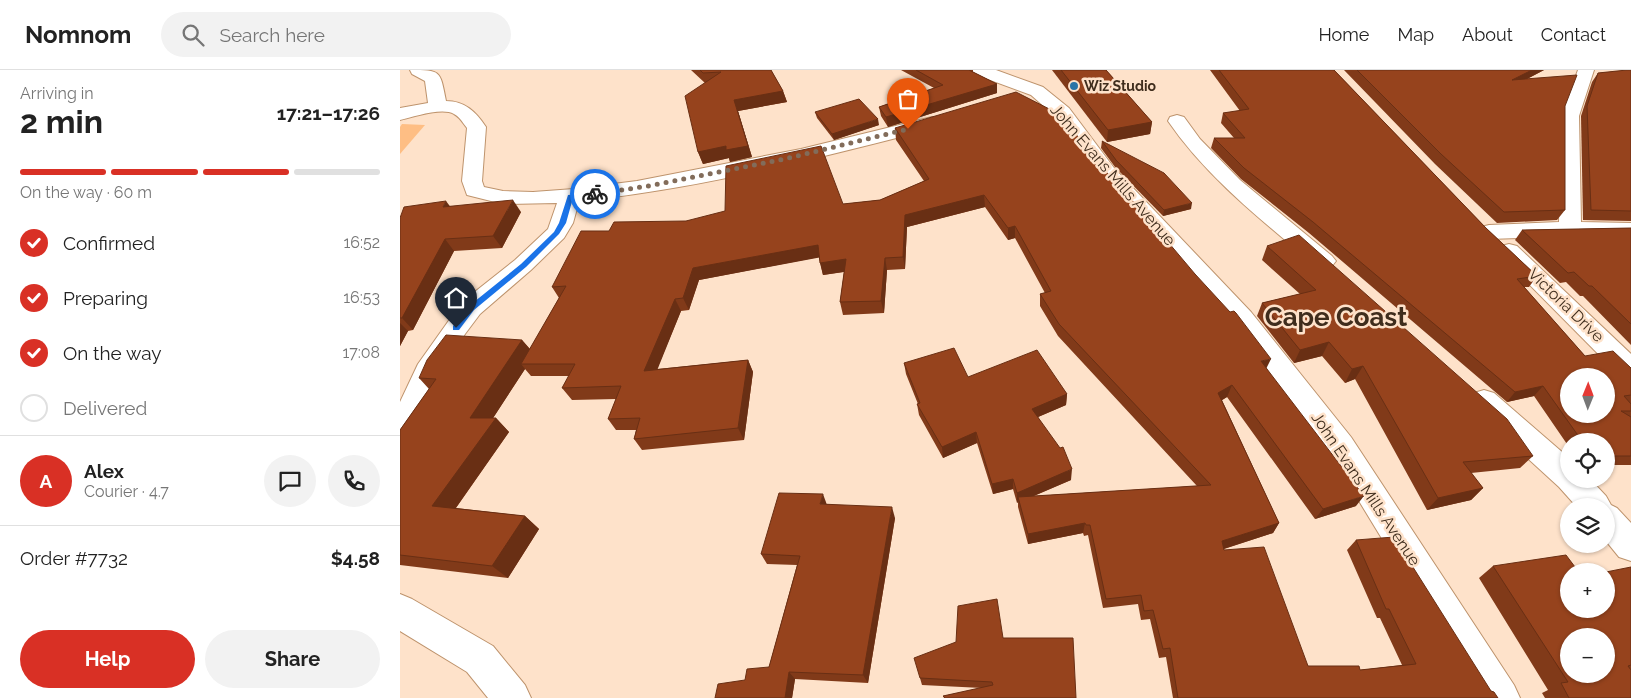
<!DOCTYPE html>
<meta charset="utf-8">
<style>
body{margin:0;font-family:Raleway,sans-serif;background:#f2f2f2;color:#222;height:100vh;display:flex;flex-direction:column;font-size:19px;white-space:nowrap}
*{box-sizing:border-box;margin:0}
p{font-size:16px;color:#767676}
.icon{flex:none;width:28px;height:28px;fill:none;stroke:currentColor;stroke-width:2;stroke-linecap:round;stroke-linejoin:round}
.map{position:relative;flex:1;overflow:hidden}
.panel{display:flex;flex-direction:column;background:#fff;width:400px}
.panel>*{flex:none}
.needle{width:32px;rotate:1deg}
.fabs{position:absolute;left:1160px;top:298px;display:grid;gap:10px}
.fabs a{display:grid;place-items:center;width:55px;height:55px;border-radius:50%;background:#fff;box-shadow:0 1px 4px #0004;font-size:25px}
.pin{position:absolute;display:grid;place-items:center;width:42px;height:42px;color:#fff;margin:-51px -21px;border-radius:50% 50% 50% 0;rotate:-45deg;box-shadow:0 0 5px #0007}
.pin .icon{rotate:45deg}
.courier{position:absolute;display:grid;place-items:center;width:50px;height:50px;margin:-25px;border:4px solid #1a73e8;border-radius:50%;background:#fff;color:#222;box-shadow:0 1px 6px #0007}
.overview em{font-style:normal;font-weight:700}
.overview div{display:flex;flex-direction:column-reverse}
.overview{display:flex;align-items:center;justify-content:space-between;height:85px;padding:0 20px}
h1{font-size:32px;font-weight:700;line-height:38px}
.bar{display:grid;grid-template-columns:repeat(4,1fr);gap:8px 5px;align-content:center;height:60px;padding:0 20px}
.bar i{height:6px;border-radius:4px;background:#e0e0e0}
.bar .current{background:#d93025}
.bar p{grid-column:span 4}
.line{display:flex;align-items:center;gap:12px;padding:0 20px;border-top:1px solid #e0e0e0}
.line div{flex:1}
.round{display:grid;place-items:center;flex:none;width:52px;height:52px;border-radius:26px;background:#f2f2f2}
ol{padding:0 20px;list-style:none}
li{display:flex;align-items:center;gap:15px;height:55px}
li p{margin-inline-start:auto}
li .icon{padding:5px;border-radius:50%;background:#d93025;color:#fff;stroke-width:4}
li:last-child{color:#767676}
li i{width:28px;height:28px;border:2px solid #e0e0e0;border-radius:50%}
.cta{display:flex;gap:10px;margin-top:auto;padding:10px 20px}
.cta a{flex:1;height:58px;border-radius:30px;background:#d93025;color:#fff;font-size:20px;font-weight:700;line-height:58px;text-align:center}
.cta a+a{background:#f2f2f2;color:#222}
header{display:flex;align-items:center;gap:30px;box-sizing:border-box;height:70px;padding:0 25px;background:#fff;border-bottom:1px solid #e0e0e0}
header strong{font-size:24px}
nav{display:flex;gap:28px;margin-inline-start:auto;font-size:18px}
.search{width:350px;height:45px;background:#f2f2f2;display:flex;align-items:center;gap:12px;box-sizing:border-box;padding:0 18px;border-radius:28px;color:#767676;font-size:19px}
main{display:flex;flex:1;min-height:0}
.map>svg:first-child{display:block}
.green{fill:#febe84}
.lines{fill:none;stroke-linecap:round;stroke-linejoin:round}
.street-casing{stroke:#be936c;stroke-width:2}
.secondary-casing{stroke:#be936c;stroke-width:2}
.street{fill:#fff;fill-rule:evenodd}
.secondary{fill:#fff;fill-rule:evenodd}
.wall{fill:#813a19}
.shaded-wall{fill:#692f14}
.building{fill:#96431d;stroke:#692f14;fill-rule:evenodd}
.route{fill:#1a73e8}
.done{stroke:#826c5a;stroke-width:5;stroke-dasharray:0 9}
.poi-dot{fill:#2a74a7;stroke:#fee2ca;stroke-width:2}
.labels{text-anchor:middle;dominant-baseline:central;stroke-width:5;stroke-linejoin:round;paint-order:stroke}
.far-poi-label{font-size:14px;font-weight:bold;fill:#3f2d1d;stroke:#fee2ca;text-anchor:start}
.street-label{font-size:16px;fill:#3f2d1d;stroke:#fee2ca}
.town-label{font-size:26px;font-weight:bold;fill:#3f2d1d;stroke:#fee2ca}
</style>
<header>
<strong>Nomnom</strong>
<div class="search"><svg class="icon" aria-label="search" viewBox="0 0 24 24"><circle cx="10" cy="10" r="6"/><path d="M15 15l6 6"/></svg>Search here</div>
<nav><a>Home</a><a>Map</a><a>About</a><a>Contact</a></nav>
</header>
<main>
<section class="panel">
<div class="overview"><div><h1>2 min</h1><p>Arriving in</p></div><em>17:21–17:26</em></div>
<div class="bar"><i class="current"></i><i class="current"></i><i class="current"></i><i></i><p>On the way · 60 m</p></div>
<ol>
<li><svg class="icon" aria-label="check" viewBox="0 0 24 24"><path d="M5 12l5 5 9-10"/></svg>Confirmed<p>16:52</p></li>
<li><svg class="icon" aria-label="check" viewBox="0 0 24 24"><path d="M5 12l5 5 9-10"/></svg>Preparing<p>16:53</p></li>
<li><svg class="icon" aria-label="check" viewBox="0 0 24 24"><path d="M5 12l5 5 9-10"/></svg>On the way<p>17:08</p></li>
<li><i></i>Delivered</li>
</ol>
<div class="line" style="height:90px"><b class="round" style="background:#d93025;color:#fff">A</b><div><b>Alex</b><p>Courier · 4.7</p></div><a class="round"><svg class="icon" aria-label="chat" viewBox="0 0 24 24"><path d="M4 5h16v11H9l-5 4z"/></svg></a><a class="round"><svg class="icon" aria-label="phone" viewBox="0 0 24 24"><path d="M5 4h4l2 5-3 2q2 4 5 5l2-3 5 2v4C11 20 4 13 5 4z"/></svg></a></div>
<div class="line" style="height:65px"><div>Order #7732</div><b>$4.58</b></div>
<div class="cta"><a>Help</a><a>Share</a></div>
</section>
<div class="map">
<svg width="1231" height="628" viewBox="0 0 1231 628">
<rect width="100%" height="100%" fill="#fee2ca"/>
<path class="green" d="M2,54L25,55L0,84V57Z"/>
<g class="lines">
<g class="street-casing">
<g id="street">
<path d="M10,0C41,0 40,0 46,31C65,31 76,42 86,57L82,111L84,117L103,121L133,122L174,119L237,111L401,79L532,47L539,49L541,53L539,57L512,64C403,92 291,120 179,131L173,153L164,168L131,200L80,244L65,264L40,304L10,372L0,376V332L18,294L62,232L115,190L148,159L157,133L103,134L67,125L62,111L67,58C63,53 60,47 54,44C42,37 13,47 0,50V38L28,33L25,11L12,4Z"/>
<path d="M1178,0H1194L1179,46L1181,152L1231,153V167L1170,166L1089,169L1081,167L1078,162L1081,157L1089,155L1159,152L1161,46Z"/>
<path d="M777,45L784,47L800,69L840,110L932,186L936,191L932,196L924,199L916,196C863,151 807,108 768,51L770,47Z"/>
<path d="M1084,320L1094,323L1169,388V409H1190L1206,426L1211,435L1217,438L1231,453V491L1219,487L1206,471V436H1176L1159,417L1074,339L1070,331L1074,323Z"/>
<path d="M0,524L12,529L93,576L125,615L131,628H88L67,602L0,561Z"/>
</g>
</g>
<g class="secondary-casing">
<g id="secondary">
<path d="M572,0H596L643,17L669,38L714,98L851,242L951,367L1114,615L1120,628H1079L931,385L833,254L700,106L655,46L631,25L574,4Z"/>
<path d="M1109,174L1117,176L1231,284V310L1221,307L1101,186L1097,181L1101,176Z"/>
</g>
</g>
<use href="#street" class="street"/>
<use href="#secondary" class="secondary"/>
</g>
<g class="wall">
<path d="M291,0H371L383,21L387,32L338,41L352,87L330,92L329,88L303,94L298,82L305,13Z"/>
<path d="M501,0H573V2L597,14V23L488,57L481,46L479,37L534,18Z"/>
<path d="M652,0H706L752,52L750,64L707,72Z"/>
<path d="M810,0H934L1086,158L1137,206L1129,217H1124L1185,286L1231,298V395H1206V371H1169V377L1134,326L1107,332L909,163L841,109L811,78L814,68H834L821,53L823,43L840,41Z"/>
<path d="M944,0H1144L1127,9L1165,36V140L1157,150L1097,153L1035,94Z"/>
<path d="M1231,0V151L1183,150L1181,46L1192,12L1198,3Z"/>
<path d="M415,42L479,55L434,70L417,48Z"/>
<path d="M495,58L700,95L866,298L956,436L915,449L827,327L822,330L879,453L873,463L824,479V480L908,596L960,600L1002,595L980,548H977L947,480L956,470L1091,621L1098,628H773L766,587L759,588L750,549L741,550L738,534L703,538L688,465L684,466L683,463L628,474L618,437V432L617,433L613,419L593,424L577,373L543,388L519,345L517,334H518L506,304L504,293L568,307L667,324L666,335L638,347L671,410L634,426L797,416L658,266L640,236V224L645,223L615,168L608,170L585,137L507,157L505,199L487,200L484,243L443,245L440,232L444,202L423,205L419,187L299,210L289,240L281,241L257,299L348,290L353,302L344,370L242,380L234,369L236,360H216L208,349L216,329L172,330L162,318L169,306H131L125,299L93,348H96L109,362L56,438L125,446L139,459L108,508L0,495V360L29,319L19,308L122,270L130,279L159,228L152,217L209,161L286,151L480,130L524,111L496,70Z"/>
<path d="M702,71L791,139L763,146L715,97L701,78Z"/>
<path d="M49,136L121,142L102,178L54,181L13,260L8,261L0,276V148Z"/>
<path d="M1231,158V275L1183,226H1180L1166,212L1160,213L1115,170L1122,160Z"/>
<path d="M867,176L1133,386L1120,398L1071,403L1083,418L1071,430L1027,440L955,309L945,313L922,286L894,293L857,246L862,233L900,224L862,190Z"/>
<path d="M427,434L495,448L468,613L395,609L392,628H315L369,597L397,495L367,494L361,484Z"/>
<path d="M1093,496L1169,539L1231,497V628H1145L1142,623L1148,620L1079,508Z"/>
<path d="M603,568L676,628H544L543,626L582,618L522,615L520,608Z"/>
</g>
<g class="shaded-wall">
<path d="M1132,0H1144L1106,20L1112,10Z"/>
<path d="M597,14V23L488,57L486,47Z"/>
<path d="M383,21L387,32L338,41L352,87L330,92L329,88L303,94L298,82L326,76L334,30Z"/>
<path d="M478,49L479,55L434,70L432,64Z"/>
<path d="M752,52L750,64L707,72L708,60Z"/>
<path d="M584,125L585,137L507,157L505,199L503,187L505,145Z"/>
<path d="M113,130L121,142L102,178L93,166Z"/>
<path d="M46,131L55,143L43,137Z"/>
<path d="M792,133L791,139L763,146L764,140Z"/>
<path d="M615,156V168L608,170V158Z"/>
<path d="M45,169L54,181L13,260L2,248Z"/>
<path d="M418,175L422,187L299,210L289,240L283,228L293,198Z"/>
<path d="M485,188L487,200L484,243L481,231Z"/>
<path d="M446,189L449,201L423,205L420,193Z"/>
<path d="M275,229L281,241L252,313L244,301Z"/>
<path d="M0,253L8,261L0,276Z"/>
<path d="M122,270L134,284L121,294L125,299L84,362L70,348Z"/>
<path d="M929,272L922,286L894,293L900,280Z"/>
<path d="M871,289L865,301L861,291Z"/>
<path d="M348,290L353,302L344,370L338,358Z"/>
<path d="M963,296L955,309L945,313L952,299Z"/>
<path d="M832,315L827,327L814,335L818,323Z"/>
<path d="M1143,316L1134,326L1107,332L1115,322Z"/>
<path d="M667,324L666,335L631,350L632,339Z"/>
<path d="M96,348L109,362L48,449L32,436Z"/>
<path d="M576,362L577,373L543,388L542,377Z"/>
<path d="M672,399L671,410L619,432L618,427V432L617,433V423Z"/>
<path d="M613,409V419L593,424L592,414Z"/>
<path d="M1083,418L1071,430L1027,440L1038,428Z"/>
<path d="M423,424L427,435L420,434Z"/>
<path d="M964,426L956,436L915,449L923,439Z"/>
<path d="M492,437L495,448L468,613L463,605Z"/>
<path d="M125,446L139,459L108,508L92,496Z"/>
<path d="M685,453L683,463L628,474V464Z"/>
<path d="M879,453L873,463L817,481L822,471Z"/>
<path d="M389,602L395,609L392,628H385Z"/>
</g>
<g class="building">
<path d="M300,0H371L383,21L334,30L348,76L326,80V76L298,82L285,26L321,2L303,3Z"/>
<path d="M516,0H569L597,14L486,47L479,37L543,15Z"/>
<path d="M661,0H706L752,52L708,60Z"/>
<path d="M819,0H934L1086,158L1137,206L1117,209L1185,286L1213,281L1231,298V325L1224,326L1231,334V341H1221L1231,347V386H1206V371H1182L1143,316L1115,322L913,152L844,98L814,68H845L823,43L849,39ZM1169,306H1206V344H1169Z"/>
<path d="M957,0H1132L1112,10L1177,5L1165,36V140L1104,142L1041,84Z"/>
<path d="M1227,0H1231V141L1191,140L1187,36L1198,3Z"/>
<path d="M616,22L661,45L700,95L741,140L795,204L830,242L834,241L836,243L871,289L861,291L870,303L964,426L923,439L832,315L818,323L879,453L822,471L824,480L864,477L908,596H959L960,600L1016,594L989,539H986L956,470L994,467L1091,621L1094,622L1098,628H778L770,578L763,579L753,540L744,541L741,525L706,529L690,455H686L685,453L628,464L618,427L811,415L659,254L640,224L651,221L615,156L608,158L584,125L505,145L503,187L485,188L481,231L440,232L446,189L420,193L418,175L293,198L283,228L275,229L244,301L348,290L338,358L234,369L240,348L208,349L221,316L162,318L175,294H121L166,216L152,217L181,161H209L214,152L286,151L325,141L326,96L421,76L443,134L480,130L529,109L495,58Z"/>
<path d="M459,29L478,49L432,64L415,42Z"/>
<path d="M702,71L764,103L792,133L764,140L716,90Z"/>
<path d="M113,130L93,166L45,169L2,248H0V148L4,137L46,131L43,137Z"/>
<path d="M1231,158V254L1192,216H1189L1174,202L1168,203L1122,160Z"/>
<path d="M899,165L1107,349L1133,386L1063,392L1083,418L1038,428L963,296L952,299L929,272L900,280L862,233L916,220L867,176Z"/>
<path d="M46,265L122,270L70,348H96L32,436L125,446L92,496L0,485V360L36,309L19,308L27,290Z"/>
<path d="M554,278L568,307L637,280L667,324L632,339L660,378L663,377L672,399L617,423L613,409L592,414L576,362L542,377L517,334L520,333L504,293Z"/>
<path d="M379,423L423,424L420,434L492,437L463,605L389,602L385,628H315L318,614L345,610L347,599L369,597L400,486L361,484Z"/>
<path d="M1166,485L1178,501H1169V539H1206V502L1231,497V595L1228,596L1231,600V628H1169L1161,613L1168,612L1093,496ZM1169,566H1206V604H1169Z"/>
<path d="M597,529L603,568H673L676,628H545L543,626L593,615L592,612L520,608L514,588L556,572L558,536Z"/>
</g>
<path class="route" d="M195,122L197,123V125L173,128L166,153L159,164L126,197L74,240L59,260H53V256L69,236L121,194L154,162L159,153L168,125Z"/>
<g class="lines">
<path class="done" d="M195,124L248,116L385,89L508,59"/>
</g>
<circle class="poi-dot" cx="674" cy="16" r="5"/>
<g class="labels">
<g class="far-poi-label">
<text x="684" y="16">Wiz Studio</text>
</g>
<g class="street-label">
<text transform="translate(713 105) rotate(49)">John Evans Mills Avenue</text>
<text transform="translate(1166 235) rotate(44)">Victoria Drive</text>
<text transform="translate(966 419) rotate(56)">John Evans Mills Avenue</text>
</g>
<g class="town-label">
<text x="936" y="247">Cape Coast</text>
</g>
</g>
</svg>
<div class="fabs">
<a><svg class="needle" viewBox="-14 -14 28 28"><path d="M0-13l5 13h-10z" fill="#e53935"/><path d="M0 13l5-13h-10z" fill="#767676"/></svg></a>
<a><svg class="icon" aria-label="locate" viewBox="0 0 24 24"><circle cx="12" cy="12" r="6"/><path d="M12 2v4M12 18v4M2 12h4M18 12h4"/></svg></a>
<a><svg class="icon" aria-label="layers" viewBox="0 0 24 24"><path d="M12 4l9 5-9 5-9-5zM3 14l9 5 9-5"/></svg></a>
<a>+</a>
<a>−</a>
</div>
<div class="pin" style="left:508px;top:59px;background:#ea580c"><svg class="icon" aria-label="bag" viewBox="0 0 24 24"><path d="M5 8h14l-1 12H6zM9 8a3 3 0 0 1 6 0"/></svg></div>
<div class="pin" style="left:56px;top:258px;background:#1f2937"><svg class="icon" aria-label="home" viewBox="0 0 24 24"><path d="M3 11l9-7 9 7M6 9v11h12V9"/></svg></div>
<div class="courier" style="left:195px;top:124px"><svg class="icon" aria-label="bike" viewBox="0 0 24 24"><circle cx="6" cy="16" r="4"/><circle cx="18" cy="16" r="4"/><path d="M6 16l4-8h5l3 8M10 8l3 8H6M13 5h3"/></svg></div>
</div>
</main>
